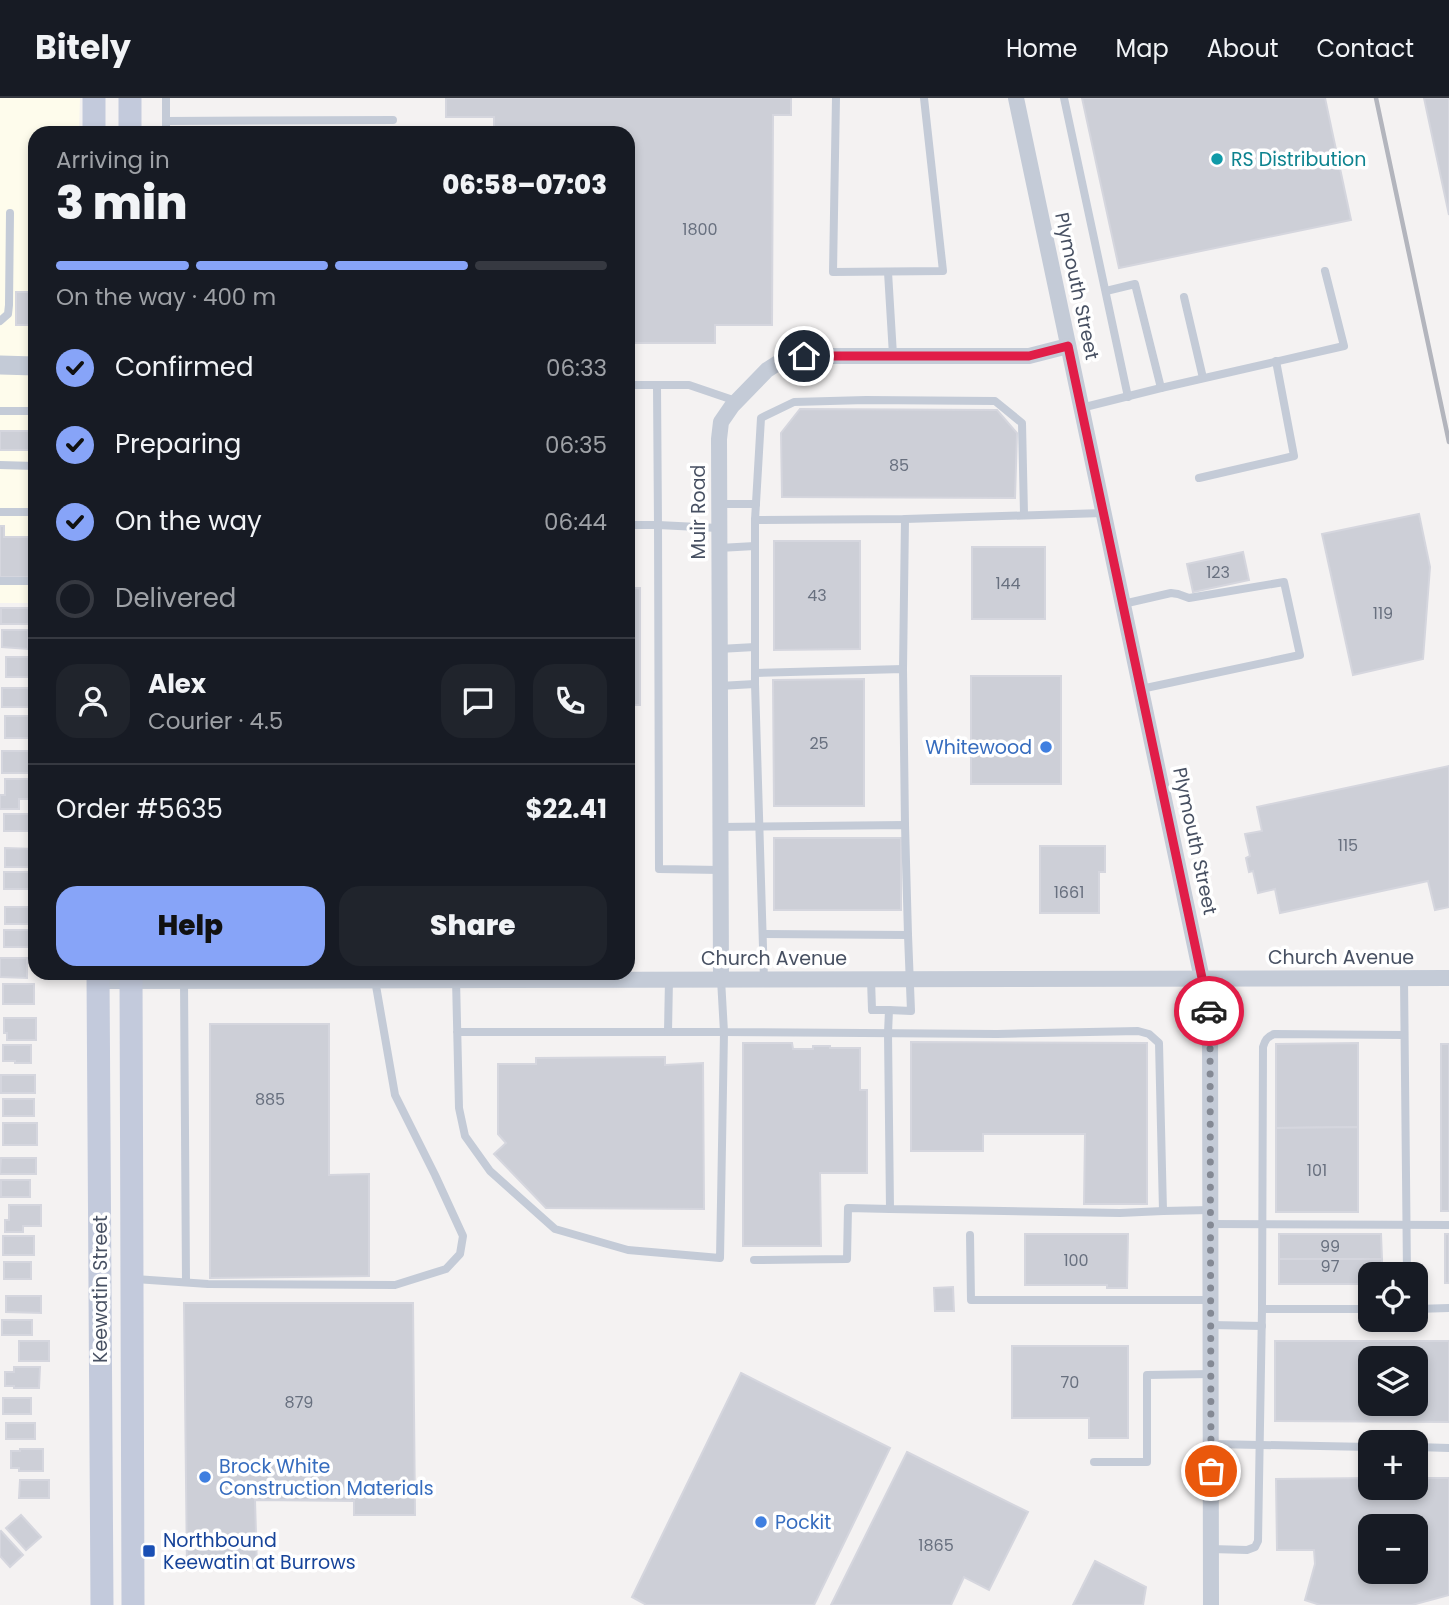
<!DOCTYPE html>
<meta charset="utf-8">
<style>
body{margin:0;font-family:Poppins,sans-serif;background:#20242c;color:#f1f3f6;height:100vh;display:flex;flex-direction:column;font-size:26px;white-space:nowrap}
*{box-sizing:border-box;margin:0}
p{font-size:23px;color:#9ea1a6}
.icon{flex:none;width:38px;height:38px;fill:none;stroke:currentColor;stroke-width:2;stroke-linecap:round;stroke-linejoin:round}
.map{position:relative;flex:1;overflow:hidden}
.side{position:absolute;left:28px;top:28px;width:607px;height:854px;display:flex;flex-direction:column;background:#171b24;border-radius:21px;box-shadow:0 4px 10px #0003}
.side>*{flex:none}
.controls{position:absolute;left:1358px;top:1164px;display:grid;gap:14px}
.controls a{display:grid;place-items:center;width:70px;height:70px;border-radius:14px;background:#171b24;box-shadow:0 4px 10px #0003;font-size:35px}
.pin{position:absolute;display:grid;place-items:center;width:60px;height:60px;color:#fff;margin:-30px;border:4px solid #fff;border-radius:50%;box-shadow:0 2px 7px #0007}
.courier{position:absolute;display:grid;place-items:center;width:70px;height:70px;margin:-35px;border:5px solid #e11d48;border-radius:50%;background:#fff;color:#222;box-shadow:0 2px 9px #0007}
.summary em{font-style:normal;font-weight:800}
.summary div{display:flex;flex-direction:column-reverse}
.summary{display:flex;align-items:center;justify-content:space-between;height:119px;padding:0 28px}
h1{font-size:46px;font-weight:800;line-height:52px}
.bar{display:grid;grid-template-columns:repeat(4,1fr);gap:10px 7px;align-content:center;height:84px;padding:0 28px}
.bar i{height:9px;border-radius:5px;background:#363941}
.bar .selected{background:#87a4f8}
.bar p{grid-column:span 4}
.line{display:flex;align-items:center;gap:18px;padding:0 28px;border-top:2px solid #363941}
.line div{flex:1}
.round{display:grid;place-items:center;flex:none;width:74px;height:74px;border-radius:21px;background:#20242c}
ol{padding:0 28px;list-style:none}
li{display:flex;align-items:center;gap:21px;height:77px}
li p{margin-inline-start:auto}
li .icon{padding:7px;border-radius:50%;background:#87a4f8;color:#111;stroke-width:4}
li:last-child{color:#9ea1a6}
li i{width:38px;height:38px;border:4px solid #363941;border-radius:50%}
.button{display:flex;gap:14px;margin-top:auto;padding:14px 28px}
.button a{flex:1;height:80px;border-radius:21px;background:#87a4f8;color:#111;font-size:28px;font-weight:800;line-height:80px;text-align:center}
.button a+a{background:#20242c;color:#f1f3f6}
header{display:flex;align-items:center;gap:42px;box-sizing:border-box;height:98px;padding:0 35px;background:#171b24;border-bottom:2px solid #363941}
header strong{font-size:33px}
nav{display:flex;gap:38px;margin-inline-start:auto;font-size:24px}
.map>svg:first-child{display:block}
.commercial{fill:#fefcec}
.building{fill:#cdcfd7;stroke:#d5d6de;stroke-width:2;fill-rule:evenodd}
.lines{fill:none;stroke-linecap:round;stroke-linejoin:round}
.service{stroke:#c4cbd7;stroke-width:8}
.minor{stroke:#c4cbd7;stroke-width:16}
.tertiary{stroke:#c4cbd7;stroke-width:19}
.secondary{stroke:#c3cadc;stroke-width:23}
.rail{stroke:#b3b5bd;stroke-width:4.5}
.done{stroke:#848994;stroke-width:7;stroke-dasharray:0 12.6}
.route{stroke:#e11d48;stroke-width:9}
.culture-dot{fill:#0f9aa8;stroke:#fff;stroke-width:2.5}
.shop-dot{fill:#3f7fe0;stroke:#fff;stroke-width:2.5}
.transit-dot{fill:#1a4fb4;stroke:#fff;stroke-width:2.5}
.labels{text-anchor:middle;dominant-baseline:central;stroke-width:7;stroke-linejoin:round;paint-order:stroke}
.number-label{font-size:16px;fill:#68707f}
.culture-label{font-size:19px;fill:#0d838f;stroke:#fff;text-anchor:start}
.street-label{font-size:19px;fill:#475062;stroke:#fff}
.shop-label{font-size:19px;fill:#366cbe;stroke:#fff;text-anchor:start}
.transit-label{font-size:19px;fill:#164399;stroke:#fff;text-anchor:start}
</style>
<header>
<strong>Bitely</strong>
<nav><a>Home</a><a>Map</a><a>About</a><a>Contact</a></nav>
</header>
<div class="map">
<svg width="1449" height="1507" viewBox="0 0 1449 1507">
<rect width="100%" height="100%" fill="#f4f2f2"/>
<path class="commercial" d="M0,0H80L79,35H35V505H0Z"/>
<g class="building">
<path d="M446,0H791V17H773L772,227H715V245H628V35H494V19H446Z"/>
<path d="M1082,0H1325L1351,122L1119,170Z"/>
<path d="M1424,0H1449V117Z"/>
<rect x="16" y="194" width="19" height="33"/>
<path d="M800,311L997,312L1017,335L1015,400L782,399L781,335Z"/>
<rect x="0" y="333" width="35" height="19"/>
<path d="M1419,416L1430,469L1423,561L1353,577L1322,436Z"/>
<path d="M0,428H4V439H35V479H0Z"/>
<path d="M774,443H860V551L774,552Z"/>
<rect x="972" y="449" width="73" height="72"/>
<path d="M1243,454L1249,482L1193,494L1187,466Z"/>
<rect x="628" y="490" width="12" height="117"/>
<rect x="1" y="510" width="34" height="16"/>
<path d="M2,532H28V551L2,549Z"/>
<rect x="6" y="559" width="29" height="20"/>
<rect x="971" y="578" width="90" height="108"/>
<path d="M864,581V708H774L773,582Z"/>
<rect x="2" y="590" width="33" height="19"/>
<rect x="5" y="618" width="30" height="22"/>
<rect x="2" y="653" width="33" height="22"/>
<path d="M1449,668V809L1435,812L1428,783L1280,815L1275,791L1258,795L1253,773L1249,774L1246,760L1250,758L1245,736L1262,733L1257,709Z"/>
<path d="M5,681H35V701H19V711H0V697H5Z"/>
<rect x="4" y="716" width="31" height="17"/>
<rect x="774" y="740" width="127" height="72"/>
<path d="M1040,748H1105V774H1099V815H1040Z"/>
<path d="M5,750L35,751V769H5Z"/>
<rect x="4" y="774" width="31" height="17"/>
<rect x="5" y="809" width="30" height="17"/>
<rect x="4" y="832" width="31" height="17"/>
<path d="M0,860H27V880L0,879Z"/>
<rect x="3" y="886" width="31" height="20"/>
<path d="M4,920H36V942H7V935H4Z"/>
<path d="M210,926H329V1077L369,1076V1178L210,1180Z"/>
<path d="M911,944L1147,945V1106H1084L1085,1036H983V1053H911Z"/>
<path d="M743,945H792L793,951H813V948H830V950H860V992H867V1075H820L821,1148H743Z"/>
<path d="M1358,945V1029L1276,1030V946Z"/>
<rect x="1441" y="946" width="8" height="167"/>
<path d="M3,947H31V965H15V963H3Z"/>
<path d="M665,959V967L703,965L704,1111L546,1110L494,1056L506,1045L498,1036V966H536V960Z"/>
<rect x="1" y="977" width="34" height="18"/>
<rect x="3" y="1001" width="31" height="17"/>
<rect x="3" y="1025" width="34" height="22"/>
<path d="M1358,1029V1114H1276V1030Z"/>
<path d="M1,1060H36V1076H0Z"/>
<rect x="1" y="1082" width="29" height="17"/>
<path d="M9,1107H41V1128H23V1134H5V1122H9Z"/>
<path d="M1025,1136H1128L1127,1190H1107V1187H1025Z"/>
<path d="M1279,1136H1381L1382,1161H1279Z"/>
<rect x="1445" y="1136" width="4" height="49"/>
<rect x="3" y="1138" width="31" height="19"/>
<path d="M1279,1161H1382V1176H1370V1186H1279Z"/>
<rect x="4" y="1164" width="27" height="17"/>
<path d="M953,1189L954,1213H935L934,1190Z"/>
<path d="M6,1198H41V1215L6,1214Z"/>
<path d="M184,1205H413L415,1417H354V1403L255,1402L257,1470L187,1472Z"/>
<rect x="2" y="1222" width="30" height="15"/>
<rect x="19" y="1243" width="30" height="20"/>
<path d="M1275,1243H1449V1324L1275,1323ZM1370,1260H1416V1306H1370Z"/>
<path d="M1012,1248H1128V1340H1089V1320H1012Z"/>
<path d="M14,1269H40L39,1290H14V1288H5V1274H14Z"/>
<path d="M741,1275L890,1350L814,1507H645V1506L632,1499Z"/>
<rect x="3" y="1300" width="28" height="16"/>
<rect x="6" y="1325" width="29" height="16"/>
<path d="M20,1351H43V1373H19V1370H11V1353H20Z"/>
<path d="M907,1354L1028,1414L989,1492L964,1479L951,1507H831Z"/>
<path d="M1370,1380V1390H1416V1380H1449V1497L1412,1507H1320L1305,1502L1315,1466L1314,1452H1277L1276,1381ZM1370,1428H1416V1474H1370Z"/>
<path d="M20,1382H49V1400H19Z"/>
<path d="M21,1417L41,1439L26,1452L6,1430Z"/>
<path d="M1,1433L23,1457L10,1469L0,1458V1434Z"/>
<path d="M1095,1463L1146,1489L1143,1507H1073Z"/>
</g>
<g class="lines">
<g class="service">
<path d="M836,0L833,174L943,173L924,0"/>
<path d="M1064,0L1128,299"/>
<path d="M166,23L393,22"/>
<path d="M166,35V0"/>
<path d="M888,174L893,257"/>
<path d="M1184,199L1203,280"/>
<path d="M0,223L8,216L9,207L10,115"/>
<path d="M628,287H689L736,303"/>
<path d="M1161,290L1344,248L1325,173"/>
<path d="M1081,310L1161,290L1135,186L1106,193"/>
<path d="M0,313H35"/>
<path d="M0,367L35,368"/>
<path d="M1199,380L1294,358L1276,263"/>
<path d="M718,406H756"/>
<path d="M0,414H35"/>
<path d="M755,422L905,421L1103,415"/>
<path d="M628,427H658L657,288"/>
<path d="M718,430L658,427L659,771L720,772"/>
<path d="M719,450L755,448"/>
<path d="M0,483H35"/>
<path d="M1123,506L1171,495L1178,496L1189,500L1284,484L1300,557L1141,591"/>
<path d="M719,551L755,549"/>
<path d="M903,571L905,421"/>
<path d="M755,575L903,571L905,727"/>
<path d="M719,588L755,586"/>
<path d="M720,729L905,727L908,837"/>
<path d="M764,836L908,837L911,913L889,912"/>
<path d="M1404,880L1407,1176"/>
<path d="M456,881L459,1010L465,1038L490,1073L555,1131L628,1152L720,1160L724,934H457"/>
<path d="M721,881L724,934L997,936L1138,933L1149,936L1159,945L1163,1113L1210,1112"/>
<path d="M871,881L872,912H889L888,935L890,1111L1120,1115L1163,1113"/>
<path d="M184,882L186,1184"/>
<path d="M764,882L755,586V422L761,320L794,304L866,302L995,303L1022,325L1024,416"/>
<path d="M668,934L669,881"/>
<path d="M1210,1126L1449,1127"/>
<path d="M970,1137L971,1202H1210"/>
<path d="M754,1162L847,1161L848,1110L890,1111"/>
<path d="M135,1181L208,1186L395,1187L446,1171L460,1156L463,1138L435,1077L395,997L375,882"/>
<path d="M1262,1211L1263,949C1265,942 1267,939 1274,936L1404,937"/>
<path d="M1416,1211L1449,1210"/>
<path d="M1211,1227L1262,1228"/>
<path d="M1211,1346L1370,1349"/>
<path d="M1416,1349L1449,1350"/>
<path d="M1094,1364H1147V1277L1211,1276"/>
<path d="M1211,1451L1247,1452L1255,1449L1258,1443L1262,1211H1370"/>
</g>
<g class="minor">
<path d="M1016,0L1210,919L1211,1507"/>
<path d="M721,881L719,341L721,324L732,308L767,272L789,258H1029L1068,248"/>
<path d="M98,883L1449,880"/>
</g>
<path class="tertiary" d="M0,267L35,268"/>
<g class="secondary">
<path d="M130,0V35"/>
<path d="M94,35V0"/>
<path d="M98,875L102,1507"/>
<path d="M131,875L133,1507"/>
</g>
<path class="rail" d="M1376,0L1449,344"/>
</g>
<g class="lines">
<path class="done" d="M1209,913L1210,919L1211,1373"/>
<path class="route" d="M804,258H1029L1068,248L1209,913"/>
</g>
<circle class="culture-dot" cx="1217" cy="61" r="7"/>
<g class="shop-dot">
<circle cx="1046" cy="649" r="7"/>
<circle cx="205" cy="1379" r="7"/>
<circle cx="761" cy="1424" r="7"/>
</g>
<rect class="transit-dot" x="142" y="1446" width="14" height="14" rx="3.5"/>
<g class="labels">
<g class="number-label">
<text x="700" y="131">1800</text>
<text x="899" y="367">85</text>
<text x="1218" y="474">123</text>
<text x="1008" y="485">144</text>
<text x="817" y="497">43</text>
<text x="1383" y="515">119</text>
<text x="819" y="645">25</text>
<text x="1348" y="747">115</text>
<text x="1069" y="794">1661</text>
<text x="270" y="1001">885</text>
<text x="1317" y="1072">101</text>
<text x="1330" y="1148">99</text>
<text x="1076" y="1162">100</text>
<text x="1330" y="1168">97</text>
<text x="1070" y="1284">70</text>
<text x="299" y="1304">879</text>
<text x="936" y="1447">1865</text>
</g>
<g class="culture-label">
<text x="1231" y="61">RS Distribution</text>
</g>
<g class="street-label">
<text transform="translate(1077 188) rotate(78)">Plymouth Street</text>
<text transform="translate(698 414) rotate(-90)">Muir Road</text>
<text transform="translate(1195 743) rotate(78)">Plymouth Street</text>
<text x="1341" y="859">Church Avenue</text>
<text x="774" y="860">Church Avenue</text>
<text transform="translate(100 1191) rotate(-90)">Keewatin Street</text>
</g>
<g class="shop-label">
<text x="1032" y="649" text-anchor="end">Whitewood</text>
<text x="219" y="1368">Brock White<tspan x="219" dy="22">Construction Materials</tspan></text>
<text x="775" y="1424">Pockit</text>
</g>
<g class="transit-label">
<text x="163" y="1442">Northbound<tspan x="163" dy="22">Keewatin at Burrows</tspan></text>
</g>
</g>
</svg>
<div class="controls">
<a><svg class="icon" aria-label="locate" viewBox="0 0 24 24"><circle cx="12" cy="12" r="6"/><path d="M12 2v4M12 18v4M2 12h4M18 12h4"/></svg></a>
<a><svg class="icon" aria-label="layers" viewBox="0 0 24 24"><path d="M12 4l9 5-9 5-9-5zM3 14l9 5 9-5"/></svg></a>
<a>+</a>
<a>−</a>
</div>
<div class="pin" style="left:1211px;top:1373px;background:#ea580c"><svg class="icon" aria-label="bag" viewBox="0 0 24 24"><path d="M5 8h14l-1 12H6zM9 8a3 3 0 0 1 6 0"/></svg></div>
<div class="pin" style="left:804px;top:258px;background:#1f2937"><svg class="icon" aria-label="home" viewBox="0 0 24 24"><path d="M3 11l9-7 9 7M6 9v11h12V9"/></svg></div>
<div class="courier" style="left:1209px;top:913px"><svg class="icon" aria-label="car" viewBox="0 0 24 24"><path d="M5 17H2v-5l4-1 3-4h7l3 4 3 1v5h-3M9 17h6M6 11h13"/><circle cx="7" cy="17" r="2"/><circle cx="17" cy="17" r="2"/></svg></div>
<section class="side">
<div class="summary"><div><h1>3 min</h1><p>Arriving in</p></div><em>06:58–07:03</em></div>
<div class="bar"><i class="selected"></i><i class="selected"></i><i class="selected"></i><i></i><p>On the way · 400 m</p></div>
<ol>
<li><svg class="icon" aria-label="check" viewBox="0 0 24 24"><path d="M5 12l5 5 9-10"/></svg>Confirmed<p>06:33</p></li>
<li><svg class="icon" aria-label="check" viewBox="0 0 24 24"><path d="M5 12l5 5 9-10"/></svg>Preparing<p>06:35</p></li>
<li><svg class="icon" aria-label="check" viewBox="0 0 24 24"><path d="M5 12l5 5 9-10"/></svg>On the way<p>06:44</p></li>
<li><i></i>Delivered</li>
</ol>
<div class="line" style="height:126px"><a class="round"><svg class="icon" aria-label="person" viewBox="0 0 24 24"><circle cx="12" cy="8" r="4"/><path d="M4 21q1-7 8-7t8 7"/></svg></a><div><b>Alex</b><p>Courier · 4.5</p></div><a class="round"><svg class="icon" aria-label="chat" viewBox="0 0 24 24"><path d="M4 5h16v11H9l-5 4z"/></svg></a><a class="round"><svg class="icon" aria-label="phone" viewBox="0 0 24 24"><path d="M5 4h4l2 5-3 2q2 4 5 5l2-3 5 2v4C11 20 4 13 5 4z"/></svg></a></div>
<div class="line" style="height:91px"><div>Order #5635</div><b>$22.41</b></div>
<div class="button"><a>Help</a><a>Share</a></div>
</section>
</div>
